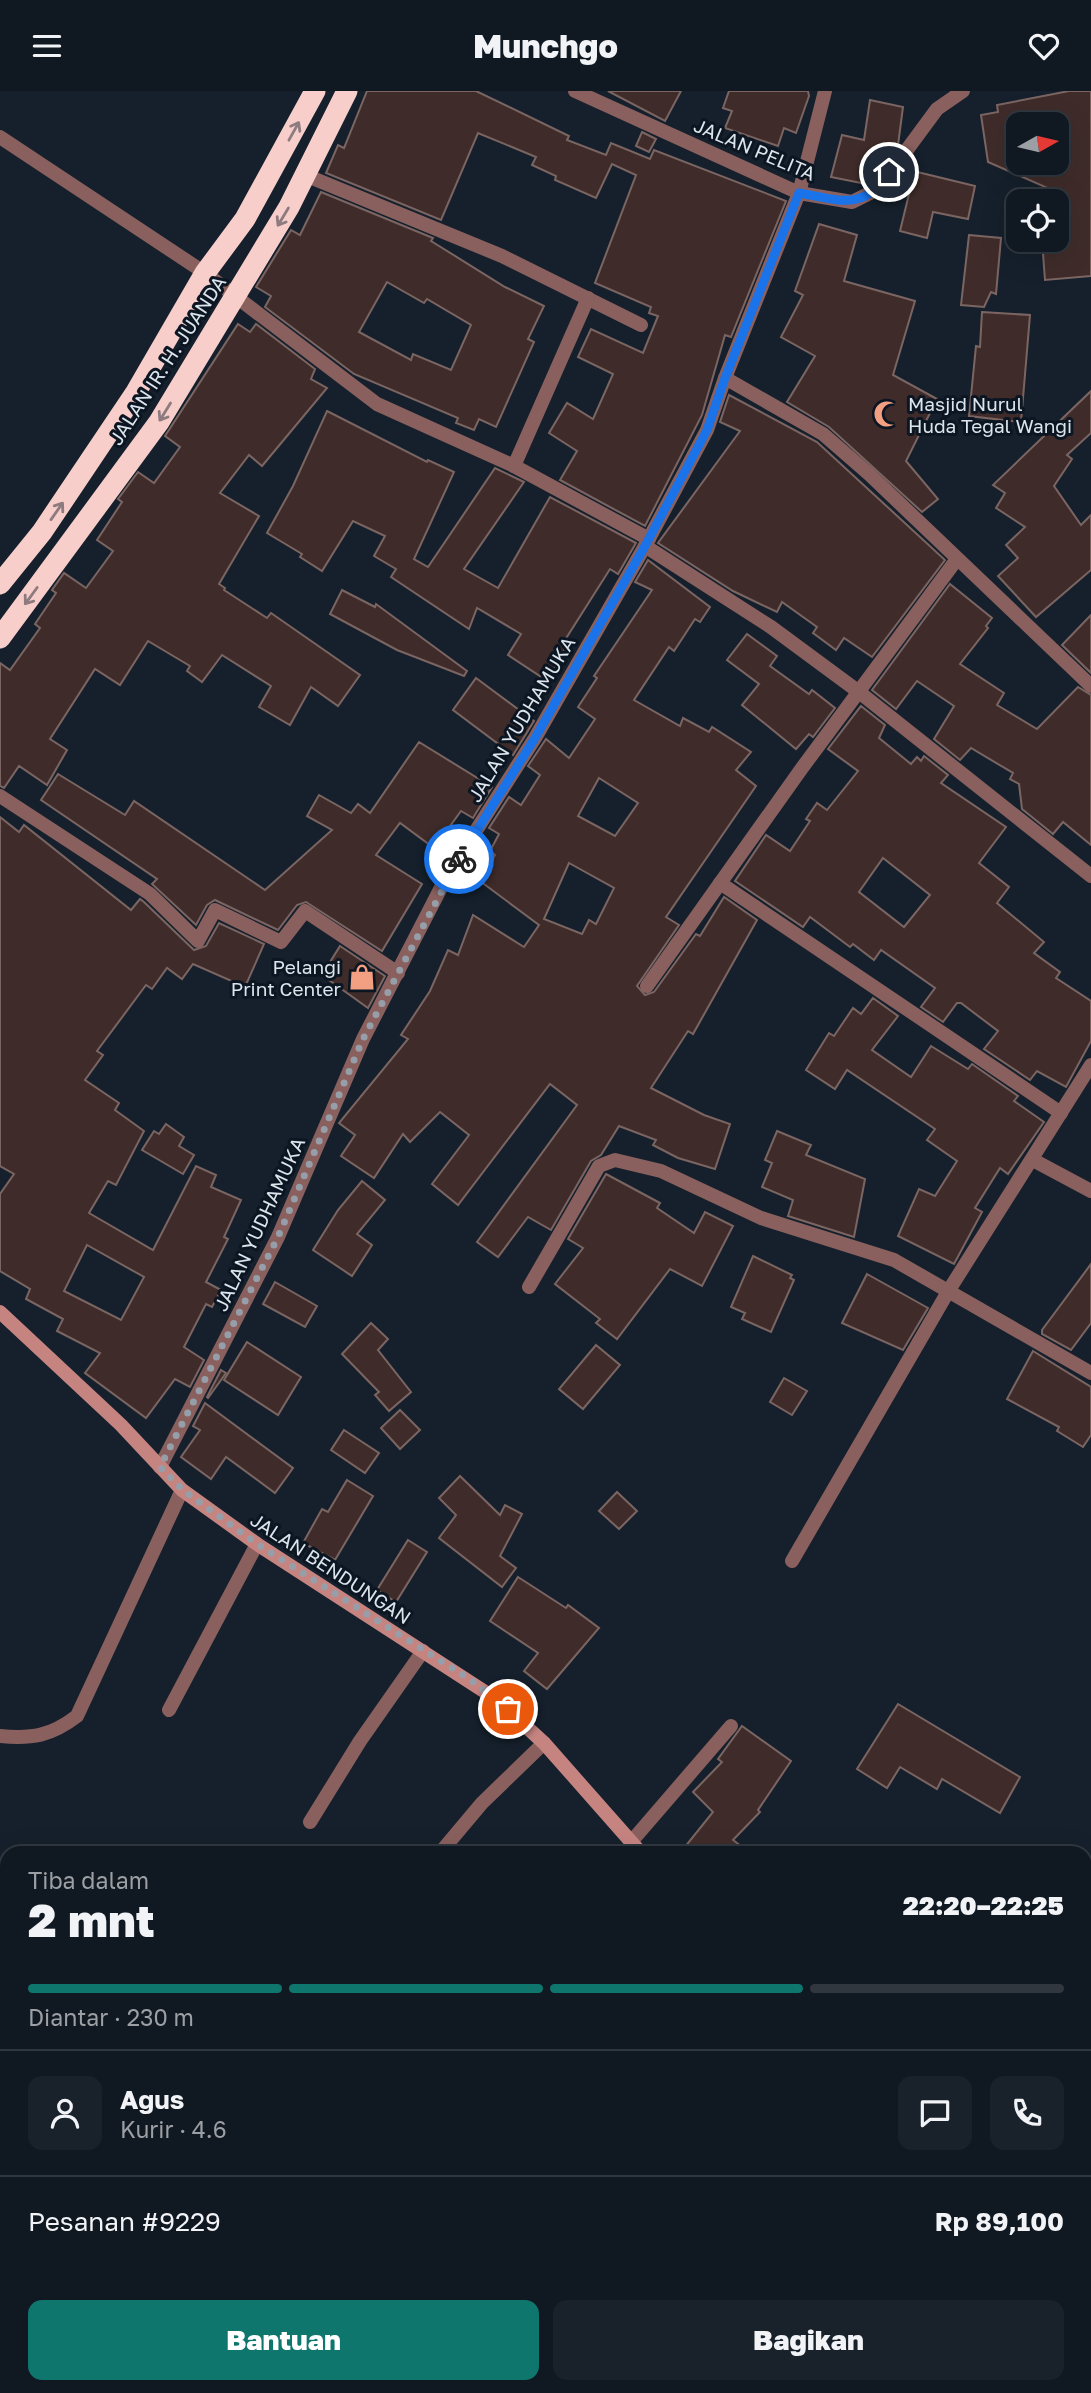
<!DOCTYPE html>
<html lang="id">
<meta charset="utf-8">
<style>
body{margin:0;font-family:"Golos Text",sans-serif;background:#19212a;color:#f1f3f6;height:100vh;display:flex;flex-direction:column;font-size:26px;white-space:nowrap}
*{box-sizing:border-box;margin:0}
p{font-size:23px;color:#9ca0a5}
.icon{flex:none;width:38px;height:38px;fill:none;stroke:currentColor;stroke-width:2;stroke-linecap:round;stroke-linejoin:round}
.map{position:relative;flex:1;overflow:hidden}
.sheet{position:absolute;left:0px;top:1755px;width:1092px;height:548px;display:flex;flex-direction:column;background:#101821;border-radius:21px 21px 0 0;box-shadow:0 7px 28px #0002,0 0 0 2px #30373f}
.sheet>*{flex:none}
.needle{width:46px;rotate:82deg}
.tools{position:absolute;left:1006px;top:21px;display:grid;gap:14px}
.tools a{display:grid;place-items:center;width:63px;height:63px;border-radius:14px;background:#101821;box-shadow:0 7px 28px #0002,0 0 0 2px #30373f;font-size:35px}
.pin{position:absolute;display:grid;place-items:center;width:60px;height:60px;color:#fff;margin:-30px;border:4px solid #fff;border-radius:50%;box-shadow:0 2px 7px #0007}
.courier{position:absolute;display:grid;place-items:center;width:70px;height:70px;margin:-35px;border:5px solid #1a73e8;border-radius:50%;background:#fff;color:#222;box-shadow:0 2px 9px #0007}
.summary em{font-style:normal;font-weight:800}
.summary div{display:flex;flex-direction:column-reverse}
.summary{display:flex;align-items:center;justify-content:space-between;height:119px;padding:0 28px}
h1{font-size:46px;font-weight:800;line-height:52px}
.bar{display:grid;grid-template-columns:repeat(4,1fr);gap:10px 7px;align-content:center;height:84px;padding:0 28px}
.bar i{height:9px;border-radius:5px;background:#30373f}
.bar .active{background:#0f766e}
.bar p{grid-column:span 4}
.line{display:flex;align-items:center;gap:18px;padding:0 28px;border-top:2px solid #30373f}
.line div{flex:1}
.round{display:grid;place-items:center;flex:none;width:74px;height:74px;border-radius:14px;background:#19212a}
.primary-button{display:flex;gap:14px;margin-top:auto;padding:14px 28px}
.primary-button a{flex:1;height:80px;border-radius:14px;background:#0f766e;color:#fff;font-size:28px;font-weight:800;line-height:80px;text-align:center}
.primary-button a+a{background:#19212a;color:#f1f3f6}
header{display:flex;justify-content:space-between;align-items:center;height:91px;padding:0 28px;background:#101821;font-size:32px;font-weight:800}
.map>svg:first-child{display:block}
.green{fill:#38400f}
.building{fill:#3f2c2a;stroke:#7b6562;stroke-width:2;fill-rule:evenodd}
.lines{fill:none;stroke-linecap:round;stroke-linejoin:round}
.street{stroke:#89605d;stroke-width:14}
.secondary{stroke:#c68481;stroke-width:14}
.highway{stroke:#f8cecb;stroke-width:21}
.oneway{stroke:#8e7b7f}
.done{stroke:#969fa9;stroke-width:7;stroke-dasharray:0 12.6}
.route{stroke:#1a73e8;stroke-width:9}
.labels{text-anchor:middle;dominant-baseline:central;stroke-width:6;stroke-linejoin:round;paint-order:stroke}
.street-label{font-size:19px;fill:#dce4ec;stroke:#0c1622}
.poi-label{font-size:19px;fill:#dce4ec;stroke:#0c1622;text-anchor:start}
</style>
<header><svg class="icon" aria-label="menu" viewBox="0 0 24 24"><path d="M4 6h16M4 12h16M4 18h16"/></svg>Munchgo<svg class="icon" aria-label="heart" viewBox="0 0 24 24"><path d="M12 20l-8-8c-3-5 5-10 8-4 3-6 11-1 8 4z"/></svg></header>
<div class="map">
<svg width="1091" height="2302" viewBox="0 0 1091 2302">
<rect width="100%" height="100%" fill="#15202c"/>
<path class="green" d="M0,1857L7,1860V2055L0,2051Z"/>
<g class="building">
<path d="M367,0H476L569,45L567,49L606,64L611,52L650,68L654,59L786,110L731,246L725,244L702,324L645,435L560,389L577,360L549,342L567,312L593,328L613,283L578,266L591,238L643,262L658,225L649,222L651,216L595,192L636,84L612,73L596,107L555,89L556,85L532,74L536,66L478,42L441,129L326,82L338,54L344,57Z"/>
<path d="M608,0H681L665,30Z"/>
<path d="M729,0H808L809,5L796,42L784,37L778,55L725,37L732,20L723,17Z"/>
<path d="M1069,0H1091V185L1045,189L1042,149H1057V110H1046L1050,98L988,71L981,24L998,21L997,14ZM1018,33H1057V72H1017Z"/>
<path d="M870,9L903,16L898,54L872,90L866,93L831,86L842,44L864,49Z"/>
<path d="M642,41L656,48L649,61L636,55Z"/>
<path d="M905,78L975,95L968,128L933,121L927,147L900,140L909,103L889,99Z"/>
<path d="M321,101L433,147L431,150L505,196L544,215L528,248L534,251L496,336L479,328L474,339L456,332L458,327L354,283L265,216L271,205L256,196L291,139L300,144ZM387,191L424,212L427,208L471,234L451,279L413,263L411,269L359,241Z"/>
<path d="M819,133L857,144L844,190L915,210L893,284L937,308L906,370L938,408L922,421L829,336L787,311L815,265L781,246L803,204L795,200Z"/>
<path d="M969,144L1001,147L996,203L991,201L984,216L961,214Z"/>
<path d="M982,221L1030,224L1021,331L969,325L976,255L980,256Z"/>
<path d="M238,233L250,241L256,233L315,278L311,288L327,297L262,375L249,364L220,402L259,425L219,493L225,497L224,499L267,527L271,522L360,584L338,615L311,596L290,634L259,616L271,595L222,564L202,591L187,580L190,575L148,550L120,594L95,578L50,648L67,659L47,694L19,675L4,697L0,695V572L10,579L40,537L35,533L56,502L52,499L64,482L86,497L113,460L97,449L122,411L118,408L138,381L154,392L180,356L165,345Z"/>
<path d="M1091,300V342L1067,364L1072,368L1054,395L1081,434L1091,424V479L1036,526L998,485L1018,467L1006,454L1025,436L996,417L1005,402L993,394Z"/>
<path d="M729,304L817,351L945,469L872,566L844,547L836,559L813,542L817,536L782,511L777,521L733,500L658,452L740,340L720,331Z"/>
<path d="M327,320L427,371L428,369L454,381L414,468L428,476L495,377L524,391L464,478L498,497L550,406L636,452L618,483L610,478L565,549L568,551L560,568L546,589L508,564L521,543L477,517L469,538L391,486L396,478L374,465L385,445L353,430L322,480L300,466L302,463L267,442L293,395Z"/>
<path d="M648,469L710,516L700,531L695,528L674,560L669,556L634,609L680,635L683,627L709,641L712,636L751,661L736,679L756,695L666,826L679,834L637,895L645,904L654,901L696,843L700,845L724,806L757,829L693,943L688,940L651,997L704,1024L730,1033L715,1078L678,1067L653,1054L656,1049L619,1035L601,1064L591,1070L551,1139L528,1126L498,1166L477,1151L577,1014L550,993L458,1114L432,1093L469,1044L440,1021L410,1051L403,1043L374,1087L341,1065L355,1044L339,1032L408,948L401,944L430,900L448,859L458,864L473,824L524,856L539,834L480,790L495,764L490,760L499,743L489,737L509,706L521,714L540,684L528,675L546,648L569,667L595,628L578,616L597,587L594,585L652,499L635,491ZM599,687L638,712L615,745L578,725ZM569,772L614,797L596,833L589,829L582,843L544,828Z"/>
<path d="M950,493L992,527L986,535L988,537L960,573L1004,602L997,614L1037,638L1078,596L1091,604V754L1063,731L1053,743L1022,718L1019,693L1010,688L1013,682L971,657L960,669L934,648L954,615L917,590L896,618L872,599Z"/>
<path d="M342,499L375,516L376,513L467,580L464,585L397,559L330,523Z"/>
<path d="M1091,524V582L1062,554Z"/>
<path d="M747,543L777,565L770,575L809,603L812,599L835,617L813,646L809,643L796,658L742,614L759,593L727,569Z"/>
<path d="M476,587L534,630L513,664L453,619Z"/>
<path d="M861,615L885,634L879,647L911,673L917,666L921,670L924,665L948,684L941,692L1006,736L979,772L1009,796L997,812L1044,851L1034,862L1060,881L1056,887L1091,910V950L1066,996L1037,980L1030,989L984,958L998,940L961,912H957L943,931L921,916L935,897L881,859L874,869L853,853L850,856L810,826L803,836L735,790L766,744L790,760L810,730L806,728L817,712L827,719L858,680L828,658ZM883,767L930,804L904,836L859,801Z"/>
<path d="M419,651L492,696L473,727L461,720L434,757L400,732L376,764L422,793L382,860L306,811L297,814L278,839L215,809L207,814L196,834L152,793L157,788L41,709L58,683L125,724L134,710L265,799L332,739L307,725L319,704L351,722L358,713L370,722Z"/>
<path d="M0,726L19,741L24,734L131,819L140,808L144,811L194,859L206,855L219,832L264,853L245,896L193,873L182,888L167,877L152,898L146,894L97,960L103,964L85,989L119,1012L115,1019L144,1040L116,1094L108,1090L89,1122L153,1159L196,1075L216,1084L211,1096L241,1109L224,1146L228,1148L206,1191L221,1199L212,1216L206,1213L184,1256L204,1269L190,1296L175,1288L146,1327L85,1282L100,1262L57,1240L63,1228L26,1208L30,1198L0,1180V1103L14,1083L0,1075ZM87,1154L144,1186L121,1229L64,1200Z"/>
<path d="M340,855L385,885L368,917L322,884Z"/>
<path d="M873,907L898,925L872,959L911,986L931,955L968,978L972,973L1018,1005L1014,1010L1044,1031L1008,1083L1000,1077L975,1117L982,1121L954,1173L898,1145L919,1098L935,1105L957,1070L927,1049L935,1038L847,979L835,998L806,979L829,942L834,945L853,917L861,923Z"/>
<path d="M166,1033L184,1046L179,1055L194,1064L183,1083L142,1059L154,1040L159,1043Z"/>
<path d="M777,1040L811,1054L806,1064L865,1088L854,1146L788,1125L793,1109L762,1096L772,1072L765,1069Z"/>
<path d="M606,1083L660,1112L657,1117L694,1142L705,1121L733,1135L702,1195L670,1178L617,1248L596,1232L600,1228L555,1193L583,1157L568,1148Z"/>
<path d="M362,1090L385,1109L357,1143L372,1154L352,1185L313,1159L338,1119Z"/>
<path d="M753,1165L792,1184L790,1187L794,1189L771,1241L742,1228L745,1222L731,1216Z"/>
<path d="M1091,1173V1232L1071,1259L1042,1243V1239Z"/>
<path d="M867,1183L928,1217L903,1259L842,1232Z"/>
<path d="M275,1191L317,1215L305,1236L263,1213Z"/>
<path d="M371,1232L388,1248L378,1259L411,1301L389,1320L375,1304L379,1301L342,1263Z"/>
<path d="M247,1251L301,1286L278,1324L224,1289Z"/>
<path d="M596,1254L620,1274L583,1318L559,1298Z"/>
<path d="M1033,1260L1091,1296V1344L1083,1356L1057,1340L1059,1336L1007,1308Z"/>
<path d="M221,1279L226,1282L208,1307L207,1306Z"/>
<path d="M784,1287L807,1300L792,1324L770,1311Z"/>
<path d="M205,1312L293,1377L275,1402L226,1366L211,1388L181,1366L200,1339L193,1335Z"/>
<path d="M400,1319L420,1339L400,1358L381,1337Z"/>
<path d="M344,1339L379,1362L365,1382L331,1359Z"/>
<path d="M460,1385L500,1424L505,1414L522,1423L500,1465L516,1477L502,1496L439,1447L456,1424L439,1407Z"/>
<path d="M347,1389L373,1405L335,1469L303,1452L322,1418L328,1421Z"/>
<path d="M617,1401L637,1420L619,1438L599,1420Z"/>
<path d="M408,1449L427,1461L396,1511L377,1499Z"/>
<path d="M518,1486L566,1517L568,1514L599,1537L547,1598L524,1580L538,1562L490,1530Z"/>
<path d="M898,1613L1020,1686L1000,1722L942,1688L937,1698L900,1676L887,1697L857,1678Z"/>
<path d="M742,1635L791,1670L758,1719L760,1721L733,1749L750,1762H680L713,1721L693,1701L722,1671L718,1668Z"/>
</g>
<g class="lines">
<g class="street">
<path d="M575,0L799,102L852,111L878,98L937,18L963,0"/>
<path d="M0,46L205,182L377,313L514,375L649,448"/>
<path d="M305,84L502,165L641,234"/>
<path d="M725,287L823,343L869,383L1091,595"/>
<path d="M514,375L588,207"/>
<path d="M645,455L771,536L859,601L1091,785"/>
<path d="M0,705L150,803L198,850L215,819L281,851L305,820L398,882"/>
<path d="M720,792L1061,1022"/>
<path d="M647,895L802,677L957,468"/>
<path d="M1033,1069L1091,1100"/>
<path d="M529,1196L599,1075L615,1069L661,1080L761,1127L894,1169L1091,1282"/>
<path d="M160,1376L278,1146L363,948L447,785L535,647L645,455L707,339L725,287L799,102L825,0"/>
<path d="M792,1470L949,1199L1091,974"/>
<path d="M169,1619L257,1453"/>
<path d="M0,1645C32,1648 51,1645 77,1625L182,1399"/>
<path d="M310,1731L360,1650L423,1560"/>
<path d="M631,1751L731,1635"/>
<path d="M440,1762L482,1712L544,1652"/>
<path d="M0,1834L7,1838"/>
<path d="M1085,2142L1091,2127"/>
<path d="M349,2296L358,2302"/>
<path d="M559,2296L567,2302"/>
<path d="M840,2296L843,2302"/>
<path d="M209,2302L212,2296"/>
<path d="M653,2302L657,2296"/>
<path d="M1012,2302L1017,2296"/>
</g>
<g class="secondary">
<path d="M0,1221L121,1334L182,1399L257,1453L496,1608L544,1652L641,1762"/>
<path d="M1085,2003L1091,2006"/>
</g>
<g class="highway">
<path d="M0,493L42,441L136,301L205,182L245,128L315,0"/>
<path d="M0,547L159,331L289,116L347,0"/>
</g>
</g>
<defs><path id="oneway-shaft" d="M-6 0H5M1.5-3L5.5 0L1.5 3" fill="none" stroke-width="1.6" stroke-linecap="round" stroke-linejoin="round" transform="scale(1.75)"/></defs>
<g class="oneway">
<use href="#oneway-shaft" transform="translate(294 40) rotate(-61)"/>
<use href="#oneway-shaft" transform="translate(283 126) rotate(121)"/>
<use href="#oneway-shaft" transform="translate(165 321) rotate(122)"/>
<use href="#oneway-shaft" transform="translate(57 420) rotate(-55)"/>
<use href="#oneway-shaft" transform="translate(31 505) rotate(126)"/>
</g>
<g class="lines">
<path class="done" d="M459,768L363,948L278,1146L160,1376L183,1399L257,1453L471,1589L508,1618"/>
<path class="route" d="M459,768L535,647L645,455L707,339L725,287L799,102C839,109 864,121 889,81"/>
</g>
<defs>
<g id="mosque-bare" transform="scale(2.1)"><path d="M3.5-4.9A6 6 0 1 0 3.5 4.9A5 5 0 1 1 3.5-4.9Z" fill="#f3a082" stroke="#0c1622" stroke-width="2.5" paint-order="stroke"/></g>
<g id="shop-bare" transform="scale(2.1)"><path d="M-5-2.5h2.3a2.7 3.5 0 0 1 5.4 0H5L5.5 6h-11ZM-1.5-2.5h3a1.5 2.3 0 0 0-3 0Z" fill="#f3a082" stroke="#0c1622" stroke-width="2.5" paint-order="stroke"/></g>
</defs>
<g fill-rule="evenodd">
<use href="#mosque-bare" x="887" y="323"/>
<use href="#shop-bare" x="362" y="886"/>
</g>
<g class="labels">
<g class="street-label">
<text transform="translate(755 58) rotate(23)">JALAN PELITA</text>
<text transform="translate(167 269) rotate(-57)">JALAN IR. H. JUANDA</text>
<text transform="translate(521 628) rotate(-59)">JALAN YUDHAMUKA</text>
<text transform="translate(259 1133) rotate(-65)">JALAN YUDHAMUKA</text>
<text transform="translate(331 1477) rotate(33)">JALAN BENDUNGAN</text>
</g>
<g class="poi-label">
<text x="908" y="312">Masjid Nurul<tspan x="908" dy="22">Huda Tegal Wangi</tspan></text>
<text x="341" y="875" text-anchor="end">Pelangi<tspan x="341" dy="22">Print Center</tspan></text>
</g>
</g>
</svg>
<div class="tools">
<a><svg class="needle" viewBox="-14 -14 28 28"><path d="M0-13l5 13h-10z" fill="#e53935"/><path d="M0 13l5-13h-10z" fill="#9ca0a5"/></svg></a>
<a><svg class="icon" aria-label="locate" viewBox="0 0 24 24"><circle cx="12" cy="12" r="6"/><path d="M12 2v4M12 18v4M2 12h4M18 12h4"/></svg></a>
</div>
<div class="pin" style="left:508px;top:1618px;background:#ea580c"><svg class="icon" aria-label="bag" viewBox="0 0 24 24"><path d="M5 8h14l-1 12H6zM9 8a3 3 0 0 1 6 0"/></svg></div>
<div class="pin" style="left:889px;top:81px;background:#1f2937"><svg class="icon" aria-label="home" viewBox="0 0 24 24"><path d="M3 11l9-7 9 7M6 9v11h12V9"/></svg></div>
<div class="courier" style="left:459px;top:768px"><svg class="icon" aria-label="bike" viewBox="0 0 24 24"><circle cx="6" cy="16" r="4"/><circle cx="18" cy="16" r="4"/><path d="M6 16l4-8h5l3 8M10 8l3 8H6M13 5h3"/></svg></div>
<section class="sheet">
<div class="summary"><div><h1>2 mnt</h1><p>Tiba dalam</p></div><em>22:20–22:25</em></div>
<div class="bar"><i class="active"></i><i class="active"></i><i class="active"></i><i></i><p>Diantar · 230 m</p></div>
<div class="line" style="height:126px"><a class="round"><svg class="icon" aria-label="person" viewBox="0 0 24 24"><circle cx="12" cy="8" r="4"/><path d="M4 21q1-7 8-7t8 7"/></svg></a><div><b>Agus</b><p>Kurir · 4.6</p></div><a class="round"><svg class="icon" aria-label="chat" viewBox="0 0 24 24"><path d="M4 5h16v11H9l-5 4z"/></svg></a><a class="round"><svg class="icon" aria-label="phone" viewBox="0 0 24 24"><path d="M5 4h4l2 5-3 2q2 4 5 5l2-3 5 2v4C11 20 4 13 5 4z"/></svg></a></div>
<div class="line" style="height:91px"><div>Pesanan #9229</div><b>Rp 89,100</b></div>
<div class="primary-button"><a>Bantuan</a><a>Bagikan</a></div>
</section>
</div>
